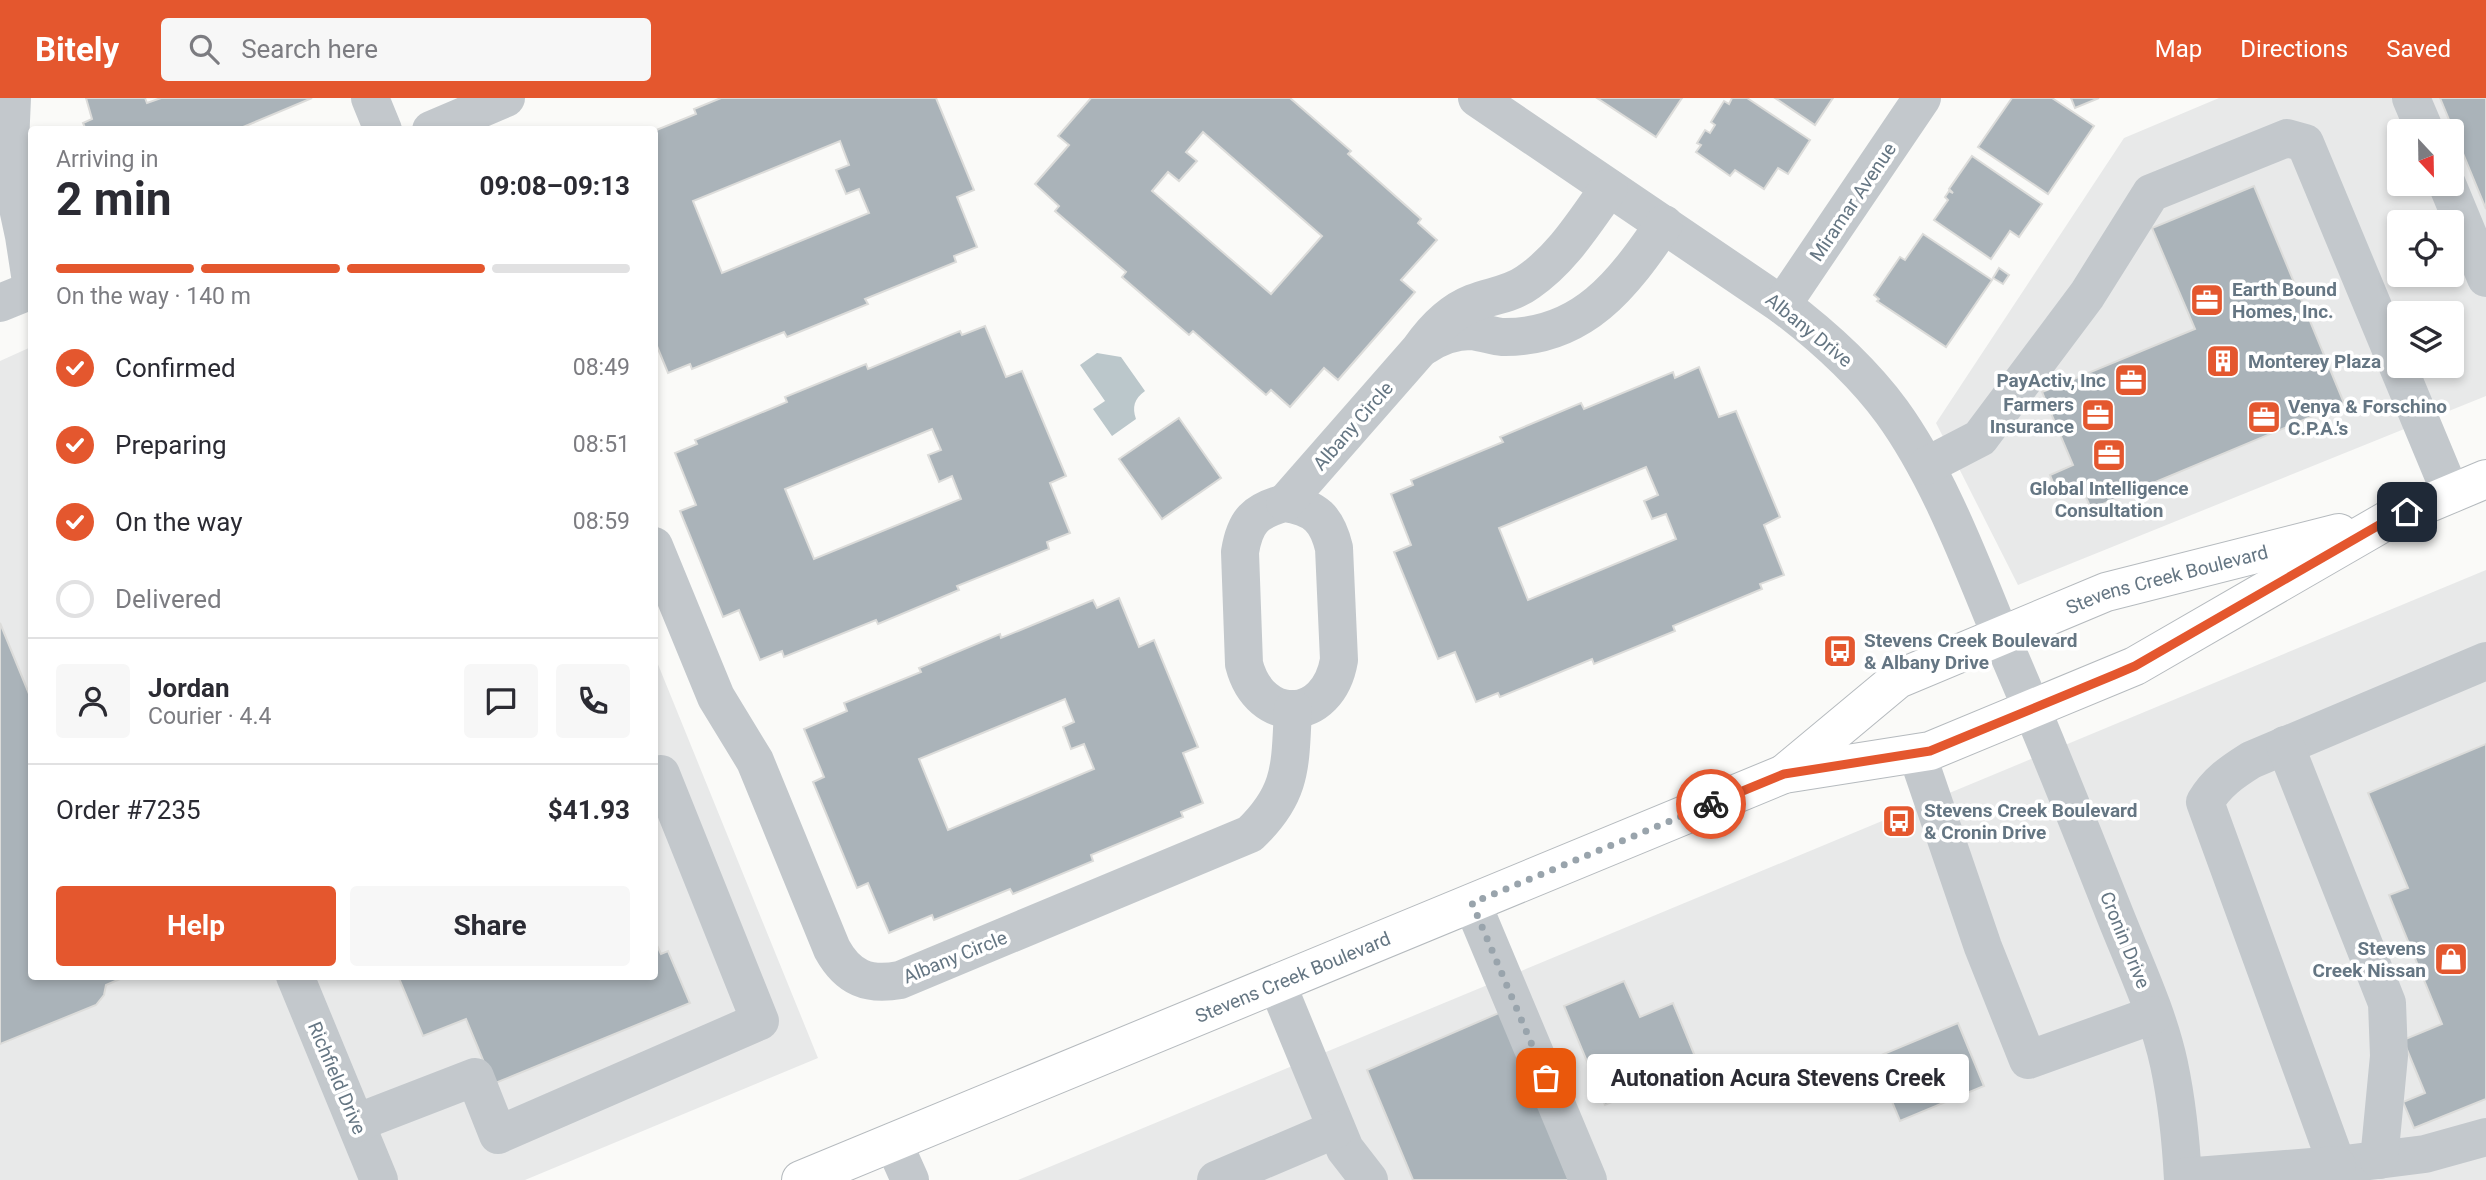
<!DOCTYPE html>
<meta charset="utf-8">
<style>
body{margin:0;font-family:Roboto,sans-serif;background:#f7f7f7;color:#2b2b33;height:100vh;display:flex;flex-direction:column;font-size:26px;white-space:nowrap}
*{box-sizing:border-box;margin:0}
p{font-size:23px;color:#7c7c81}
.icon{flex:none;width:38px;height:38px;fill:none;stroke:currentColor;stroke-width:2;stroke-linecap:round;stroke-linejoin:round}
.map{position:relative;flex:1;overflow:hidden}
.details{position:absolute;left:28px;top:28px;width:630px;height:854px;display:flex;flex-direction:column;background:#fff;border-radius:7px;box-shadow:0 4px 10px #0003}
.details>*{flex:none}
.needle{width:46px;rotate:158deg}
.controls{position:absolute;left:2387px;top:21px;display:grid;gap:14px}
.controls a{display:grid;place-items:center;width:77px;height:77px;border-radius:7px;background:#fff;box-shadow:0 4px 10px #0003;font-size:35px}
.pin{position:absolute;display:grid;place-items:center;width:60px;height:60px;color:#fff;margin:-30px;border-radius:14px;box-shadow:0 4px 10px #0006}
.courier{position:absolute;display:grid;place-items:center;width:70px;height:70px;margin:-35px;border:5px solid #e4572e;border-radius:50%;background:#fff;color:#222;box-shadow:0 2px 9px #0007}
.bubble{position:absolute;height:49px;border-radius:7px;background:#fff;box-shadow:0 4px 10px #0003;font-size:23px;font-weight:700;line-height:49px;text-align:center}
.head em{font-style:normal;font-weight:700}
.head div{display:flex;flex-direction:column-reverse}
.head{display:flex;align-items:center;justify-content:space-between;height:119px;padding:0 28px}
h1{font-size:46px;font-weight:700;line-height:52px}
.bar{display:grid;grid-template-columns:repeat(4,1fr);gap:10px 7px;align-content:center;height:84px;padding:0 28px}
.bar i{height:9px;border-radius:5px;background:#e1e1e2}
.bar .current{background:#e4572e}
.bar p{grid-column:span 4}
.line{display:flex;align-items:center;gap:18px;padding:0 28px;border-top:2px solid #e1e1e2}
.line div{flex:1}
.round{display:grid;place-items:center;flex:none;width:74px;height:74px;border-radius:7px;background:#f7f7f7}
ol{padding:0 28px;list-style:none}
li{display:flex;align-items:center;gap:21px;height:77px}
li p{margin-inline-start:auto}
li .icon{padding:7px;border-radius:50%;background:#e4572e;color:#fff;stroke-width:4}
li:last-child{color:#7c7c81}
li i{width:38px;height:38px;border:4px solid #e1e1e2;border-radius:50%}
.action{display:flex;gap:14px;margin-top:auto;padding:14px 28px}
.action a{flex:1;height:80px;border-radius:7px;background:#e4572e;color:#fff;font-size:28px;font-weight:700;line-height:80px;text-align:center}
.action a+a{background:#f7f7f7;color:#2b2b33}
header{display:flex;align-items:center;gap:42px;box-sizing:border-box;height:98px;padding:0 35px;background:#e4572e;color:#fff}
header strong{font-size:33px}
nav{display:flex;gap:38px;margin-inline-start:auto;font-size:24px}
.search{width:490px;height:63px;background:#f7f7f7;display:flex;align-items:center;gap:18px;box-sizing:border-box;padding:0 24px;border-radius:7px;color:#7c7c81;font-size:26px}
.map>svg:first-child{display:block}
.built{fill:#e8e9e9;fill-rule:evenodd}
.water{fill:#bbc7cb}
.building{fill:#aab3b9;stroke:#dcdcda;stroke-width:2;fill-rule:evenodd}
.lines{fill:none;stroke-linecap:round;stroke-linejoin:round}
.major-casing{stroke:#b5babe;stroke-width:40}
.minor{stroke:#c3c8cc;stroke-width:38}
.major{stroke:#fff;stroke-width:38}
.done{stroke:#99a4ac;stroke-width:7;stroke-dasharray:0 12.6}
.route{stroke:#e4572e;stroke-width:9}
.labels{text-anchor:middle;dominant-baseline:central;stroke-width:7;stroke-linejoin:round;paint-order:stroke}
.street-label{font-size:19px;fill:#657683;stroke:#fff}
.poi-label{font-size:19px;font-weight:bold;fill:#657683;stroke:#fff;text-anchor:start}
</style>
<header>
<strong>Bitely</strong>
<div class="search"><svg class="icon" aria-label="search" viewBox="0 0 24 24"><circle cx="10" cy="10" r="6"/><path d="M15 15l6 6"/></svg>Search here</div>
<nav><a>Map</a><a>Directions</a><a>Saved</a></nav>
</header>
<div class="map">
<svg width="2486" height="1082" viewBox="0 0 2486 1082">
<rect width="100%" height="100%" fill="#fafaf8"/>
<g class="built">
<path d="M2219,0H2486V298L2018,487L1936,325L2124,40ZM2399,33H2452V86H2399ZM2399,124H2452V177H2399ZM2399,215H2452V268H2399Z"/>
<path d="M31,249L32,878H654L655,559L818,960L525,1082H0V263Z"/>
<path d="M2486,472V1082H1018Z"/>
</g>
<path class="water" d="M1097,255L1121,259L1145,293C1134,301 1132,309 1136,321L1112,338L1093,311L1105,303L1080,267Z"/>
<g class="building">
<path d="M86,0H145L147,5L161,0H312L236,32H86L83,25L92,21Z"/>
<path d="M721,0H936L974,92L957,99L977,149L954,158L956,164L865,201L868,206L787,239L784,234L692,271L690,266L668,275L654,241V33L696,16L694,11ZM840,43L849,67L836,72L846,96L859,91L869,115L722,175L693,103Z"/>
<path d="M1091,0H1290L1351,53L1348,56L1421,121L1418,125L1437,142L1401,182L1415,194L1338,282L1324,270L1290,309L1271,292L1266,297L1193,233L1189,237L1122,179L1126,174L1055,113L1059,108L1035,86L1069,47L1058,38ZM1203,34L1322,138L1271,196L1152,93L1168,74L1179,83L1197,63L1186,54Z"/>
<path d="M1597,0H1682L1656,39Z"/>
<path d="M1732,0H1747L1810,42L1788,76L1778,70L1764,91L1735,72L1730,78L1696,54L1701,47L1697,45L1705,32L1710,35L1715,27L1711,24L1724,3L1729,6Z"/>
<path d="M1775,0H1833L1815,27Z"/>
<path d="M2012,0H2052L2094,28L2048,96L1978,49Z"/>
<path d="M2071,0H2099L2075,10Z"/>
<path d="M2440,0H2486V111Z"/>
<path d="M1972,58L2042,106L2019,139L2010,133L1991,161L1934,122L1948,102L1945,99L1949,93L1953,95L1949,91Z"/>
<path d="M2254,88L2344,305L2091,411L2081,387L2058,397L2050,377L2073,367L2042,294L2195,231L2152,130Z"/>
<path d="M1923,136L1992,182L1946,249L1877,203L1879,201L1874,197L1900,159L1905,162Z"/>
<path d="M1999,170L2009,177L2003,186L1993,180Z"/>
<path d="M985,228L1006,279L1022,273L1066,378L1050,385L1070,435L1047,444L1049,451L957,488L959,492L878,526L876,522L784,559L782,553L760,562L739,512L723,519L680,413L696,407L675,355L697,346L695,342L787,304L785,299L866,266L868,271L960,233L962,237ZM932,331L941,352L928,357L939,384L952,378L961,401L814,461L785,391Z"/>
<path d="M1699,269L1719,319L1736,313L1780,419L1764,427L1784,477L1760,486L1762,491L1673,528L1675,533L1594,566L1592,561L1500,599L1498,595L1476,604L1455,554L1438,561L1394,454L1411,447L1391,396L1413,387L1411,382L1503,344L1500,339L1581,305L1584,311L1673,274L1675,280ZM1646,369L1658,397L1644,403L1652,421L1666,416L1676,441L1528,502L1499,430Z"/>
<path d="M1179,320L1221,380L1162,421L1119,361Z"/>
<path d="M1119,500L1139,549L1154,542L1198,649L1183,655L1203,705L1181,714L1183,719L1091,757L1093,763L1013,796L1010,791L934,822L932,817L889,835L868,785L857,790L813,684L824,679L804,631L847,613L844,605L921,574L919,570L1000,536L1001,540L1093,502L1097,510ZM1065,601L1074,624L1063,629L1071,651L1084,646L1094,671L948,732L919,661Z"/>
<path d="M0,525L32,603V878H127L106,887L104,897L96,907L0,946Z"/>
<path d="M2486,646V1001L2414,1030L2403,1004L2425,995L2403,942L2442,926L2389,797L2408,790L2368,695Z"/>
<path d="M654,841L661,856L668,853L690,905L493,986L466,921L423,938L398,878H654Z"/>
<path d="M1624,883L1640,919L1673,905L1699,968L1605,1007L1564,908Z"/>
<path d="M1501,914L1569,1082H1413L1367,972Z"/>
<path d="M1958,925L1984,988L1900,1023L1874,960Z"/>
</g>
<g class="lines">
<g class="major-casing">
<g id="major">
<path id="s1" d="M1784,676L1898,581L2106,494L2339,435"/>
<path id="s2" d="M801,1082L1784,676L1930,653L2135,568L2386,423L2486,381"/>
</g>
</g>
<g class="minor">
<path d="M12,0L9,68L24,138L32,190"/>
<path d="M370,0L383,32"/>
<path d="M1477,0L1782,207C1823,238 1861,272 1892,314C1944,386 1976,480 2011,562C2047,646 2081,731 2115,817C2134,865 2158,915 2169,966C2177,1004 2181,1043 2183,1082"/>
<path d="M2411,0L2425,33"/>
<path d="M431,32L506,0"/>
<path d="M2447,86L2486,180"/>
<path d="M0,205L32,192"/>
<path d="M1782,207L1922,0"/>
<path d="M1425,248C1438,239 1455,233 1471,233C1482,234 1493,238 1503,239C1583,240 1623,186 1664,126"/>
<path d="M1926,368L1980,340L2087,197L2151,95L2287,40L2305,45L2451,396"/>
<path d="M1285,405C1316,410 1327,421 1334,450L1339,562C1328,626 1260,628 1244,566L1240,454C1245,423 1255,413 1285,405Z"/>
<path d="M1285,405L1420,251C1434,231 1450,214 1473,205C1491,198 1512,196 1528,184C1563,160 1585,123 1609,90"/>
<path d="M654,448L716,599L755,663L832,851C848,880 868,888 900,882L1250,736C1293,695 1290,667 1293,611"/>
<path d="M2486,563L2251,662C2232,674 2217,684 2205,704L2337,1067L2425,1056L2486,1039"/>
<path d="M2285,647L2387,905L2389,958L2379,1062"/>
<path d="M1917,656L1983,849L2028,962L2153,917"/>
<path d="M1472,805L1588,1082"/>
<path d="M295,878L379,1082"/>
<path d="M1277,886L1345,1051L1369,1082"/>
<path d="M356,1025L475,979L498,1037L760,923L661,676L654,679"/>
<path d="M893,1044L910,1082"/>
<path d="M2183,1079L2337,1067"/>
<path d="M1216,1082L1336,1031"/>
</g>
<use href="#major" class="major"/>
</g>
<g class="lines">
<path class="done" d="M1546,980L1472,805L1711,706"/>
<path class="route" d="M1711,706L1784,676L1930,653L2114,577L2135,568L2386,423L2407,414"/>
</g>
<defs>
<g id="office-square" transform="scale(1.75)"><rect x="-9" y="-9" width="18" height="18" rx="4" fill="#e4572e" stroke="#fff"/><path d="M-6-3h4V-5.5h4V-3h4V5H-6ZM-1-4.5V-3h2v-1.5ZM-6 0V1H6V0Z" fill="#fff"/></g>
<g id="building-square" transform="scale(1.75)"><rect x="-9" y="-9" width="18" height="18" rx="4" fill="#e4572e" stroke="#fff"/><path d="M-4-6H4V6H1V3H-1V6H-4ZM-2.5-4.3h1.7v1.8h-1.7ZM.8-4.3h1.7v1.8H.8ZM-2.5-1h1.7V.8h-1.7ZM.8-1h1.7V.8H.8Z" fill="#fff"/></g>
<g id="bus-square" transform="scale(1.75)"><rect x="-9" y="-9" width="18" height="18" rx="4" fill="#e4572e" stroke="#fff"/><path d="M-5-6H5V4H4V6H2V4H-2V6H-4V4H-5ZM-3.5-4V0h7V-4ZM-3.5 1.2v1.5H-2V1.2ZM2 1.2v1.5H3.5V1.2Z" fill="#fff"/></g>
<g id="shop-square" transform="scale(1.75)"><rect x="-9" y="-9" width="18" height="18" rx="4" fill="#e4572e" stroke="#fff"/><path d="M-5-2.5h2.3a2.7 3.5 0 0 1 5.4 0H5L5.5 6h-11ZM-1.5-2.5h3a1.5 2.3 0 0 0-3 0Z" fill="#fff"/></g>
</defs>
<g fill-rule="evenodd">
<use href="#office-square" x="2207" y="202"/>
<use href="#building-square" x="2223" y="263"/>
<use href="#office-square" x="2131" y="282"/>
<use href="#office-square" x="2098" y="317"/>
<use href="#office-square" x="2264" y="319"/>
<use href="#office-square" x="2109" y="357"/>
<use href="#bus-square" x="1840" y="553"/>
<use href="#bus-square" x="1899" y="723"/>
<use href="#shop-square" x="2451" y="861"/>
</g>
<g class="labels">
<g class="street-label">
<text transform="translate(1853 104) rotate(-56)">Miramar Avenue</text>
<text transform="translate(1809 232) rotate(39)">Albany Drive</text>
<text transform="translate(1353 328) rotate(-49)">Albany Circle</text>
<text stroke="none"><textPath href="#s1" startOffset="436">Stevens Creek Boulevard</textPath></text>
<text transform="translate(2125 842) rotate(68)">Cronin Drive</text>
<text transform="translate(955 859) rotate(-22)">Albany Circle</text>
<text stroke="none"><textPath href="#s2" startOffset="532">Stevens Creek Boulevard</textPath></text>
<text transform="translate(337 980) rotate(67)">Richfield Drive</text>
</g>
<g class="poi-label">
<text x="2232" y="191">Earth Bound<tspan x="2232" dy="22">Homes, Inc.</tspan></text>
<text x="2248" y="263">Monterey Plaza</text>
<text x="2106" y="282" text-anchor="end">PayActiv, Inc</text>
<text x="2074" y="306" text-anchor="end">Farmers<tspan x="2074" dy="22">Insurance</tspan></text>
<text x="2288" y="308">Venya &amp; Forschino<tspan x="2288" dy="22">C.P.A.'s</tspan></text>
<text x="2109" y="390" text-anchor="middle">Global Intelligence<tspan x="2109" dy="22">Consultation</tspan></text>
<text x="1864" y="542">Stevens Creek Boulevard<tspan x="1864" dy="22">&amp; Albany Drive</tspan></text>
<text x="1924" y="712">Stevens Creek Boulevard<tspan x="1924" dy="22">&amp; Cronin Drive</tspan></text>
<text x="2426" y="850" text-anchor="end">Stevens<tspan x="2426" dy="22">Creek Nissan</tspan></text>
</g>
</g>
</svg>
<div class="controls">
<a><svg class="needle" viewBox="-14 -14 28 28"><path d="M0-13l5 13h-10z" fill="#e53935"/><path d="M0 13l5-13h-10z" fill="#7c7c81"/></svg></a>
<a><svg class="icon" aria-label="locate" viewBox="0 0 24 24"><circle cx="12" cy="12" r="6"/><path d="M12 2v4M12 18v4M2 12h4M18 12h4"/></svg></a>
<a><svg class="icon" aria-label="layers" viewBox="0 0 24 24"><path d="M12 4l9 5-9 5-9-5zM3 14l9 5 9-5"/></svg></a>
</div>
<div class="pin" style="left:1546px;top:980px;background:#ea580c"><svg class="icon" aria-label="bag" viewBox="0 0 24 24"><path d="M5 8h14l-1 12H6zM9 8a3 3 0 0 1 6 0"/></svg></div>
<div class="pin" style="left:2407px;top:414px;background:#1f2937"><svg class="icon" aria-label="home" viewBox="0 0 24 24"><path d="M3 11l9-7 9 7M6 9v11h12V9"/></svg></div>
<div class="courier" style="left:1711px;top:706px"><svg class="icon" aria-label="bike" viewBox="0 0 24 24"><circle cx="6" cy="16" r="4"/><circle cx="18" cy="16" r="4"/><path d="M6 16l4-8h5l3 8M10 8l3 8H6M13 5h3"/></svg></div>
<div class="bubble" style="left:1587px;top:956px;width:382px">Autonation Acura Stevens Creek</div>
<section class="details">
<div class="head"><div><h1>2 min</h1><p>Arriving in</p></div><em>09:08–09:13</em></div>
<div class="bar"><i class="current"></i><i class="current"></i><i class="current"></i><i></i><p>On the way · 140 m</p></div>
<ol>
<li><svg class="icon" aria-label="check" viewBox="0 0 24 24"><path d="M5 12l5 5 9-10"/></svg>Confirmed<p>08:49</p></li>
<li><svg class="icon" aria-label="check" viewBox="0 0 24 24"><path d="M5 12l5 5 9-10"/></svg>Preparing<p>08:51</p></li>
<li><svg class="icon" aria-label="check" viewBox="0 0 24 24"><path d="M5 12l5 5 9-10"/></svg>On the way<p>08:59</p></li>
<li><i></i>Delivered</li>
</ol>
<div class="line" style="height:126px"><a class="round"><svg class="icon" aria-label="person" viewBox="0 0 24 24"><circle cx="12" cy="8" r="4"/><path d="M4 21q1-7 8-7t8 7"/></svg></a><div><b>Jordan</b><p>Courier · 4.4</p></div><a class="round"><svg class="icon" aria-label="chat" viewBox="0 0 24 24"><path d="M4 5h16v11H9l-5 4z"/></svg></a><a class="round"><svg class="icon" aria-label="phone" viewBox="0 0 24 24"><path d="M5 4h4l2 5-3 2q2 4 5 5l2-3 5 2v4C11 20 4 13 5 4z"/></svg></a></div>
<div class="line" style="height:91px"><div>Order #7235</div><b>$41.93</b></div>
<div class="action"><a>Help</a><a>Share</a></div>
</section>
</div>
